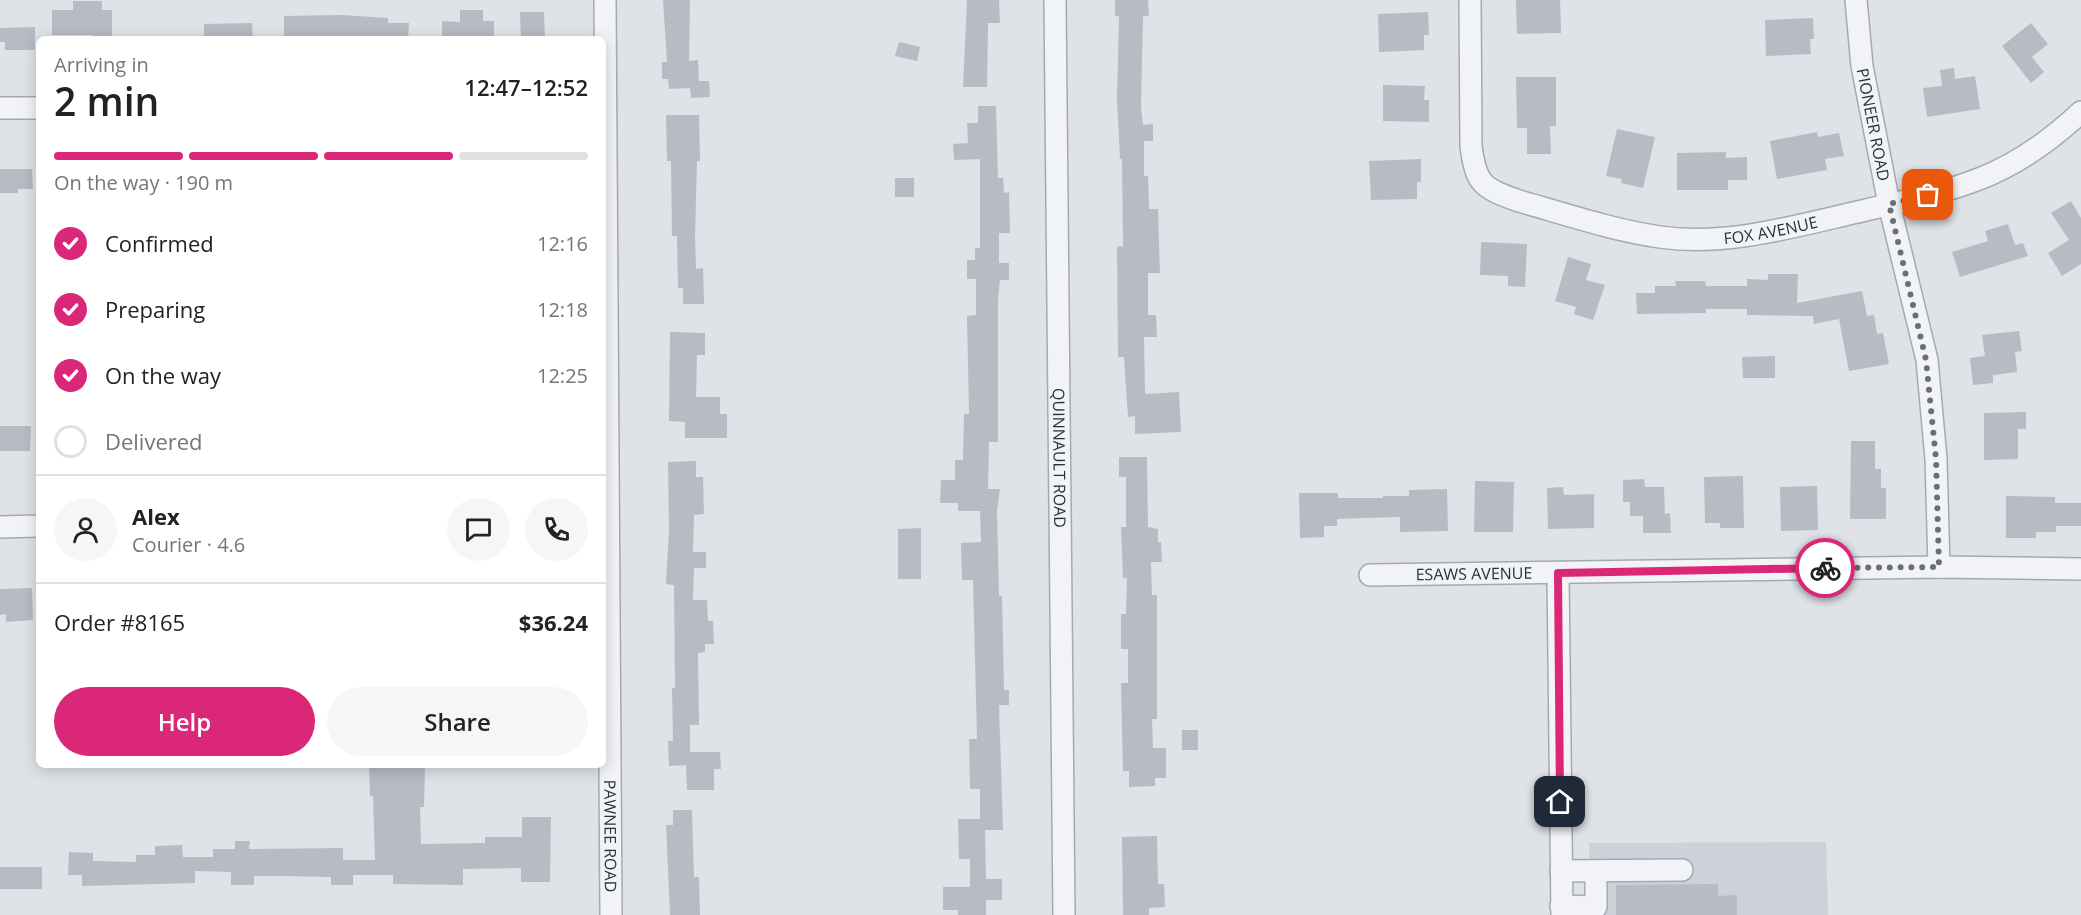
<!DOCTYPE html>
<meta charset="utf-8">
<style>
body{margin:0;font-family:"Open Sans",sans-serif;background:#f6f6f6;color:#222;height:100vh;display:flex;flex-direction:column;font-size:22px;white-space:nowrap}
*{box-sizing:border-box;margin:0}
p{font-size:20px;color:#767676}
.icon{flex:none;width:33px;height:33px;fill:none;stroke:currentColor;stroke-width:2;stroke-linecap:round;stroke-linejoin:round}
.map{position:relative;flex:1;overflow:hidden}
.sheet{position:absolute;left:36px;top:36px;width:570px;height:732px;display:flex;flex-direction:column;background:#fff;border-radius:9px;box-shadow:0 3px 15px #0003}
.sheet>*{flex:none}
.pin{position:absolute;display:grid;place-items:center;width:51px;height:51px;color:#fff;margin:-26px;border-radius:12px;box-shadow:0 3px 9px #0006}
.courier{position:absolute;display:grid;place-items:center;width:60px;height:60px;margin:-30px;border:4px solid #db2777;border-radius:50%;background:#fff;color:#222;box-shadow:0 2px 8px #0007}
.summary em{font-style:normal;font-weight:600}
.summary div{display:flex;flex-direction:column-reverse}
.summary{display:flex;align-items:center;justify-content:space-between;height:102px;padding:0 18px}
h1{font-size:39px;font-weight:600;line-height:45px}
.bar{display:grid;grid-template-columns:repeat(4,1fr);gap:9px 6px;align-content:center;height:72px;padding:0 18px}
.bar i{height:8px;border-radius:4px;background:#e0e0e0}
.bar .current{background:#db2777}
.bar p{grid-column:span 4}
.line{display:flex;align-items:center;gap:15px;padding:0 18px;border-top:2px solid #e0e0e0}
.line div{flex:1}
.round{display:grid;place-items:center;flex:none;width:63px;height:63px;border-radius:32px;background:#f6f6f6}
ol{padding:0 18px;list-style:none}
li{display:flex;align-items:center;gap:18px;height:66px}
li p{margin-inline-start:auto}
li .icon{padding:6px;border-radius:50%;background:#db2777;color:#fff;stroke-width:4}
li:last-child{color:#767676}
li i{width:33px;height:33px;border:3px solid #e0e0e0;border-radius:50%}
.primary-button{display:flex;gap:12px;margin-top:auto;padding:12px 18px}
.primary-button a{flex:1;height:69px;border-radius:36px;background:#db2777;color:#fff;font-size:24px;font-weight:600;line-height:69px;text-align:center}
.primary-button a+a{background:#f6f6f6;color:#222}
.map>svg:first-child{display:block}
.built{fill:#ced1d9}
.building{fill:#b7bbc4}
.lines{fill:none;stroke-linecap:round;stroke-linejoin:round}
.minor-casing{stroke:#a5a9b1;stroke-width:24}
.minor{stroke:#f2f3f6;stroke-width:21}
.done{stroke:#696e78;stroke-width:6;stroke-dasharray:0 10.8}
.route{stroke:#db2777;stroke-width:8}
.labels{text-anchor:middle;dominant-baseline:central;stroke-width:4.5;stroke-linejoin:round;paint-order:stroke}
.street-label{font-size:16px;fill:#292f3d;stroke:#eff1f5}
</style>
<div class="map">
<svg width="2081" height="915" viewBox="0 0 2081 915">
<rect width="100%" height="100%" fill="#dfe2e7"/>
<path class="built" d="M1826,842L1828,915H1590L1589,843Z"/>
<g class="building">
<path d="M663,0H690L689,61L698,60L699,81H709L710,97L691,98L690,88L669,89L668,79H662V62H667Z"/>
<path d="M967,0H999L1000,23H988L987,87H963Z"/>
<path d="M1115,0H1148L1149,16H1143L1141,107L1143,125L1153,124V141H1144V176H1148L1149,209H1158L1160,273H1148V315H1156L1157,337H1144L1145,394L1179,392L1181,432L1135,434V416L1128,417L1124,357H1118L1117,247L1123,246L1122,159H1120L1117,98L1119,16H1115Z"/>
<path d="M1516,0H1560L1561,33L1517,34Z"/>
<path d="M73,1H102V10H112V39H93V35H52V10H73Z"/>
<path d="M460,10H483V21H494V39H442V21L460,22Z"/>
<path d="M520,12H544L545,39H521Z"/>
<path d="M1428,12L1429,35H1424V50L1379,52L1378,14Z"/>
<path d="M342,15L388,18V23H409L408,39H284V16Z"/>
<path d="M1813,18L1814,39H1810L1811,54L1766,56L1765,20Z"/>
<path d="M252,23L253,39H204V24Z"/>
<path d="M2031,23L2048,44L2032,57L2044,72L2031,83L2002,46Z"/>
<path d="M35,27V50H5V42H0V28Z"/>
<path d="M899,42L920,47L917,61L895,56Z"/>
<path d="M1954,68L1955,79L1975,76L1980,109L1927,117L1923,88L1942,86L1940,70Z"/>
<path d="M1516,77H1556V126H1550L1551,154H1527V128H1517Z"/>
<path d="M1383,85L1425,86L1424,100H1429V122L1383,121Z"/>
<path d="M978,106H996L998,178H1003L1004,193L1009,192L1010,233H999V263H1009V280H1000L998,299V442H989L988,489H1000L997,511L999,596H1002L1004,690H1009V705H999L1003,830H985L986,879H1002V900H986V915H958V910H943V887H970V859H959L958,819H980V789H970L969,739H977L973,580H962L961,543L981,542L980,511H958V503H940L941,480H955V460H963L964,414H969L967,316L976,315V279H967V260H975V248H980V159L954,160L953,144L968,143L967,123H978Z"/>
<path d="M666,115H699L700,161H697L695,236L696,269L703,268L704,304H683V288H678L677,236H672L671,161H667Z"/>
<path d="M1617,129L1655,137L1643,188L1621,183L1622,179L1606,176Z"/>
<path d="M1817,132L1818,137L1839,133L1844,156L1825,159L1827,170L1777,179L1770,141Z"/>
<path d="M1726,152V158L1747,157V180H1728V190H1677V153Z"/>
<path d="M1421,159V182H1417V199L1371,200L1369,161Z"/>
<path d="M0,169H32L33,189H18V193H0Z"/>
<rect x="895" y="178" width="19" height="19"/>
<path d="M2071,201L2081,218V264L2062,276L2048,253L2069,240L2051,213Z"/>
<path d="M2008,224L2015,245L2023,243L2028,256L1960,277L1952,252L1988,241L1985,231Z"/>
<path d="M1481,242L1527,244L1525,287L1508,286V276L1480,275Z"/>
<path d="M1568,257L1591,264L1586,280L1605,285L1593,320L1574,314L1576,307L1555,301Z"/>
<path d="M1768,274H1798L1797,303L1862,291L1867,316L1874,315L1877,334L1883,333L1889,364L1849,371L1839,319L1814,324L1813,316L1747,315V309H1706V313L1637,314L1636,293H1655V286H1676L1675,281H1705L1706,286H1747V279L1768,280Z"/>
<path d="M2019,331L2022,351L2015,352L2017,372L1993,375V383L1973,385L1970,358L1985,356L1982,335Z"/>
<path d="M670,332L705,333V355H697L696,397H720V414H727V438H685V422L669,421Z"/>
<path d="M1775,356V378H1743L1742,357Z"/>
<path d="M2026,412V429H2018V459L1984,460V413Z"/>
<path d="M0,426H31L30,451H0Z"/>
<path d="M1851,441H1875V469H1881V488H1886V519H1850Z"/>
<path d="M1119,457H1147L1148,527L1158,529V542H1161L1162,562H1151L1152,595H1157V719H1152L1153,748H1166V778H1155V786L1129,787V771H1123L1121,683H1128V649H1121V614H1126L1127,578H1123L1121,527H1126V477H1119Z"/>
<path d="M696,461V477H703L704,514L694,515L693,552H706V568H694L693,600H707L708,621H713L714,644H705V652L698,653L699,725H690V752H720L721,769H714V790H687L686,765L669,766L668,741H673L672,688H675L674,585L666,584L669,530L668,462Z"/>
<path d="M1743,476L1744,528H1720V523H1705L1704,477Z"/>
<path d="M1644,479L1645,487H1664L1665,514L1670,513L1671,533H1643V516H1630V502H1623V480Z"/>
<path d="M1475,481L1514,482L1513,532H1474Z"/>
<path d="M1817,486L1818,530L1781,531L1780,487Z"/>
<path d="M1563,487L1564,495L1594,494V528L1548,529L1547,488Z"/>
<path d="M1447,489L1448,531L1400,532V517L1365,518L1337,519V526H1324V537L1300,538L1299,493H1338V498H1383V496H1409V490Z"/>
<path d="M2006,496L2055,497V503H2081V526H2056V532H2036V538H2006Z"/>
<path d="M921,528V579H898V529Z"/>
<path d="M32,588L33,620L6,622V614L0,615V589Z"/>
<rect x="1182" y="730" width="16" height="20"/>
<path d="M369,765H425L424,807H420L421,844L485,843V837H522V817H551L550,882H521V868L463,869V885L393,884V875H353V885H331V877L283,876H254V885H231V872L195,871V883L82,886V875H68L69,852L93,853V861L136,862V855H155V846L182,845L183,857H213V849H235V841H250L249,849L343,848V860H375L373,796H370Z"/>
<path d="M673,810H692L694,877H699L700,915H670L666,825H673Z"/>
<path d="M1157,836L1158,884H1164L1165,907L1149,908V915H1123L1122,837Z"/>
<rect x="0" y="867" width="42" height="22"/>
<path d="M1718,884V896L1737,895V915H1616V885Z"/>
</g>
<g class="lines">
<g class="minor-casing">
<g id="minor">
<path id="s1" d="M605,0L611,915"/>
<path id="s2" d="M1055,0L1064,915"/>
<path id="s3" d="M1470,0L1471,146C1476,185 1483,188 1519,201C1565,214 1612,230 1660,237C1728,247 1799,225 1866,210C1904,201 1943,193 1979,179C2018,164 2051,140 2081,112"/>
<path id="s4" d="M1856,0L1862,66L1889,204L1927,360L1936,459L1939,567"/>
<path d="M0,108H39"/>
<path d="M0,527L39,526"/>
<path d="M1558,573L1562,915"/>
<path id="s5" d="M1370,575L1939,567L2081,569"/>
<path d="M1561,871L1682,870"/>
<path d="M1561,906L1596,907V872"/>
</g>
</g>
<use href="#minor" class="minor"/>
</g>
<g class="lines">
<path class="done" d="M1825,568L1939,567L1936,459L1926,360L1889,204L1928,195"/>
<path class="route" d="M1560,802L1558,573L1825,568"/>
</g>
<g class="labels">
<g class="street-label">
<text stroke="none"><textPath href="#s4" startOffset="126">PIONEER ROAD</textPath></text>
<text stroke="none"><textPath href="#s3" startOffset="483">FOX AVENUE</textPath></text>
<text stroke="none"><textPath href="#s2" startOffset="458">QUINNAULT ROAD</textPath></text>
<text stroke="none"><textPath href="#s5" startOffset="104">ESAWS AVENUE</textPath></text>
<text stroke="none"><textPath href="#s1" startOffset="836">PAWNEE ROAD</textPath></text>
</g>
</g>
</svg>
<div class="pin" style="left:1928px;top:195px;background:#ea580c"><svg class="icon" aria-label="bag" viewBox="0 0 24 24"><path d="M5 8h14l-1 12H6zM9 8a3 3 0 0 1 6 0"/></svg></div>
<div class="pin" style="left:1560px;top:802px;background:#1f2937"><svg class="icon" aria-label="home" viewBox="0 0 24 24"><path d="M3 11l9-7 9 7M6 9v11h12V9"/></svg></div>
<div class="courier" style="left:1825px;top:568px"><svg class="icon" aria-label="bike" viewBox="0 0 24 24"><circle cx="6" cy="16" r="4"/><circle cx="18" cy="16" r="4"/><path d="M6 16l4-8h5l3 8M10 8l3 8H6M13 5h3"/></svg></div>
<section class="sheet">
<div class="summary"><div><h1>2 min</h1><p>Arriving in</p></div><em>12:47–12:52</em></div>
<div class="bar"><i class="current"></i><i class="current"></i><i class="current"></i><i></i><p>On the way · 190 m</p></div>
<ol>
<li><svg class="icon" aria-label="check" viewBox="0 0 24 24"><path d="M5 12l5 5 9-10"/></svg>Confirmed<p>12:16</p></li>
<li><svg class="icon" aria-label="check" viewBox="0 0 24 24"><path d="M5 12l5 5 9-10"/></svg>Preparing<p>12:18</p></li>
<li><svg class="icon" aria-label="check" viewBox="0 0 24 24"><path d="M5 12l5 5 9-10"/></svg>On the way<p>12:25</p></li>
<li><i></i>Delivered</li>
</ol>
<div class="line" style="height:108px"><a class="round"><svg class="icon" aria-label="person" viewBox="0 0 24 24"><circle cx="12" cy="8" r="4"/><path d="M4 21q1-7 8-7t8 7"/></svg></a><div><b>Alex</b><p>Courier · 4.6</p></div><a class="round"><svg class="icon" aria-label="chat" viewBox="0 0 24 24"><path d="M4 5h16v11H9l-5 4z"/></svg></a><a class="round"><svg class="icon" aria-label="phone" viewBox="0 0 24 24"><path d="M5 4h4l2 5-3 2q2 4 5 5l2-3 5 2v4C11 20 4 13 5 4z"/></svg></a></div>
<div class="line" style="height:78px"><div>Order #8165</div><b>$36.24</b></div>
<div class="primary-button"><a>Help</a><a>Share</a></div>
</section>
</div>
